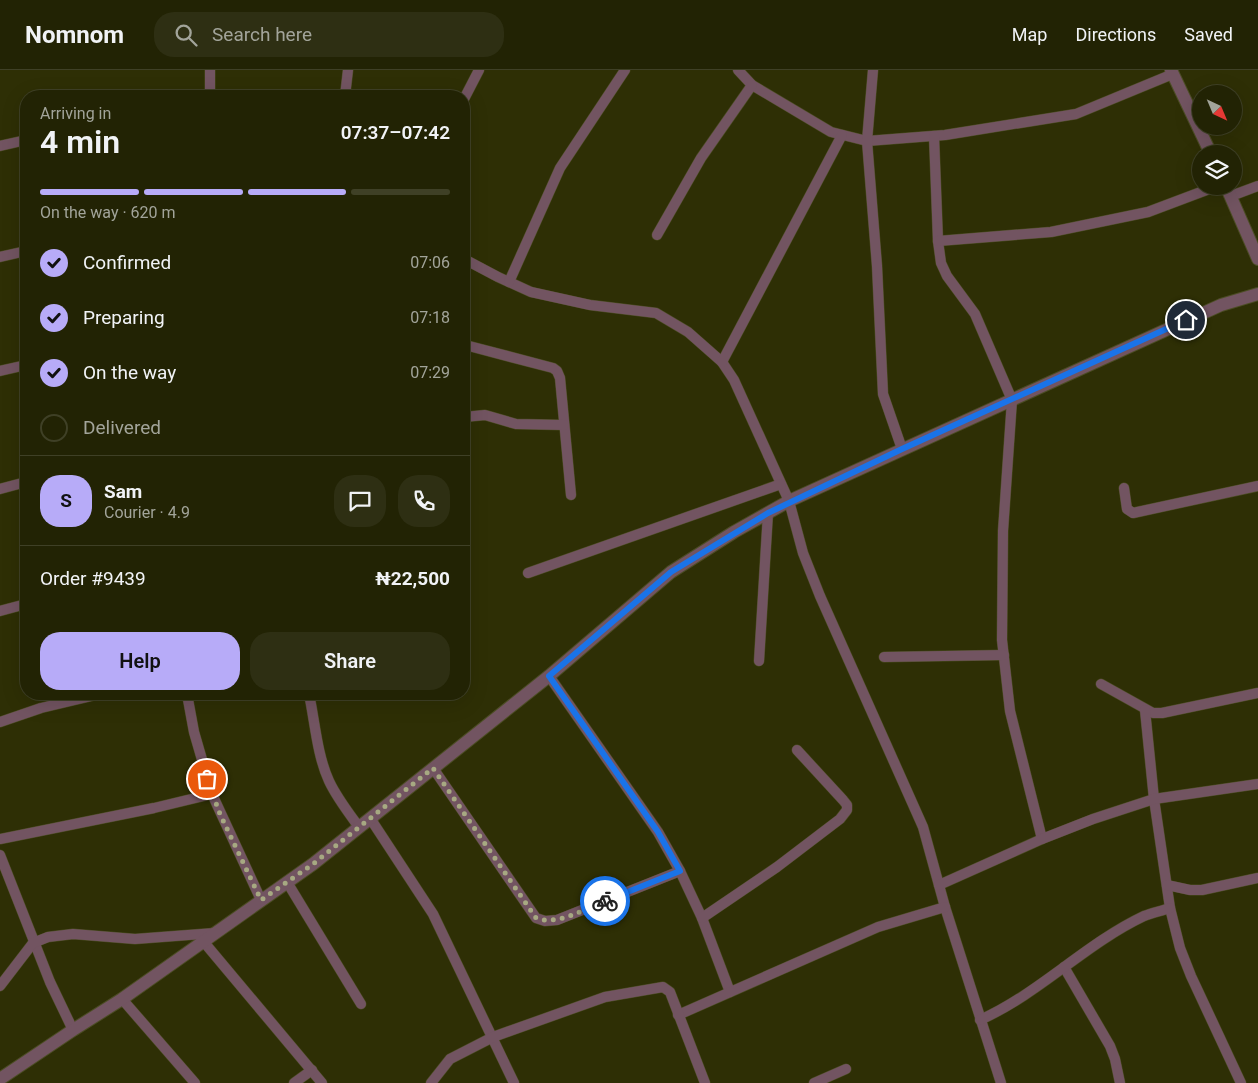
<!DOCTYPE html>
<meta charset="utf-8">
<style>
body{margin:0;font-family:Roboto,sans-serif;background:#2e2f13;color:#f1f3f6;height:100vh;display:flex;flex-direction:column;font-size:19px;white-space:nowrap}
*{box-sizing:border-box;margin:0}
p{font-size:16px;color:#a2a49a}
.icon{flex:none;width:28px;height:28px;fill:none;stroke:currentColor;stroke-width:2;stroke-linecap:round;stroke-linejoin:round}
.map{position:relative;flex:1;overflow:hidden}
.details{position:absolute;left:20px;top:20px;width:450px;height:610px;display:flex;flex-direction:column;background:#222304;border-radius:20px;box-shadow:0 5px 20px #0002,0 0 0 1px #3f4026}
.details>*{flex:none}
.needle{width:32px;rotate:136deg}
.fabs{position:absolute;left:1192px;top:15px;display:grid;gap:10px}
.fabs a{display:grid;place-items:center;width:50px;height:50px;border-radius:50%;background:#222304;box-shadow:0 5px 20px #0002,0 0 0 1px #3f4026;font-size:25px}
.pin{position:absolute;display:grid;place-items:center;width:42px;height:42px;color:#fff;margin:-21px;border:2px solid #fff;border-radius:50%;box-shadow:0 1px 5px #0007}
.courier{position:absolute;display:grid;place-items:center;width:50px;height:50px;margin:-25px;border:4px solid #1a73e8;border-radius:50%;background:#fff;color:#222;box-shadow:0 1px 6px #0007}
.summary em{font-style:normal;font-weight:600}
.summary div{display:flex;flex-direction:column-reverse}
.summary{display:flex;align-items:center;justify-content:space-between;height:85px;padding:0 20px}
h1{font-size:32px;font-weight:600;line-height:38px}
.bar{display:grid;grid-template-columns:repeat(4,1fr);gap:8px 5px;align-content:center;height:60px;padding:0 20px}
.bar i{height:6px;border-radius:4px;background:#3f4026}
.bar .active{background:#b7abf8}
.bar p{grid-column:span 4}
.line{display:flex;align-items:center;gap:12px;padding:0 20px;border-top:1px solid #3f4026}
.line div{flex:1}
.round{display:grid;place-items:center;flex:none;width:52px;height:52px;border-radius:20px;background:#2e2f13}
ol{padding:0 20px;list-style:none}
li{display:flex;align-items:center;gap:15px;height:55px}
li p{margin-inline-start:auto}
li .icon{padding:5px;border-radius:50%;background:#b7abf8;color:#111;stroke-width:4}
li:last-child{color:#a2a49a}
li i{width:28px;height:28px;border:2px solid #3f4026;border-radius:50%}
.action{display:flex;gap:10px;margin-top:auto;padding:10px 20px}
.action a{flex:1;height:58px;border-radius:20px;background:#b7abf8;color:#111;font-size:20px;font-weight:600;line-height:58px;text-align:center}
.action a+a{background:#2e2f13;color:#f1f3f6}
header{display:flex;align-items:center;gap:30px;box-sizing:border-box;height:70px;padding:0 25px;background:#222304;border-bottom:1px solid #3f4026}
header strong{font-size:24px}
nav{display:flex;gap:28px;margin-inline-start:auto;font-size:18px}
.search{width:350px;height:45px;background:#2e2f13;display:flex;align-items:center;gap:12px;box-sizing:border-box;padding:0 18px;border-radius:20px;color:#a2a49a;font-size:19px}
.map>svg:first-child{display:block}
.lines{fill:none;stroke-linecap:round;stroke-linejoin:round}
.minor-casing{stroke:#4c4d24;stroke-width:11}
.tertiary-casing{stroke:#4c4d24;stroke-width:14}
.minor{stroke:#725461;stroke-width:10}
.tertiary{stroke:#725461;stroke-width:12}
.done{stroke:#a7a982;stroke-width:5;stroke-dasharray:0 9}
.route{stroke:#1a73e8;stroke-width:6}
</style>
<header>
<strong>Nomnom</strong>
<div class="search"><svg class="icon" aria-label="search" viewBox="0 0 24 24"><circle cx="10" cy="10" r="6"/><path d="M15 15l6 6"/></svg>Search here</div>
<nav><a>Map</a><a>Directions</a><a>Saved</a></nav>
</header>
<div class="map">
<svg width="1258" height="1013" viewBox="0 0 1258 1013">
<rect width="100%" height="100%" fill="#2e2f05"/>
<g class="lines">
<g class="minor-casing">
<g id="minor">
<path d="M738,0L752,15L831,62L867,71L945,65L1076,44L1173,4"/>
<path d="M873,0L867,71L877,196L883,324L902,379"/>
<path d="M210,26V0"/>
<path d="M345,26L348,0"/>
<path d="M464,29L479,0"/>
<path d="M934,66L938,171L941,193L947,206L975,244L1012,330L1003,461L1002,570L1010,641L1042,769"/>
<path d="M0,76L26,70"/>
<path d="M1231,126L1258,116"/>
<path d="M657,165L701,88L752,15"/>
<path d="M938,171L1051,162L1148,142L1217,116"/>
<path d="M0,187L26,181"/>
<path d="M464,189L498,207L531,222L590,235L656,243L688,262L722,292L734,310L789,431L803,483L820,526L923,757L945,837L1001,1013"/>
<path d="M509,212L560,98L625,0"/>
<path d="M469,276L553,298L557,301L560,308L571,425"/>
<path d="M722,292L842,65"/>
<path d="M0,301L26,295"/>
<path d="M464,347L485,345L516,354L564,355"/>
<path d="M1124,418L1127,439L1133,443L1258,416"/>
<path d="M0,419L26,412"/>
<path d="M528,503L781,414"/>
<path d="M0,541L26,534"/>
<path d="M884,587L1004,585"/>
<path d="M759,591L768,443"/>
<path d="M549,606L658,762L680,801L702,848L730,922"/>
<path d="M1101,614L1153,643H1162L1258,623"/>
<path d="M187,624L194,662L212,724L261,830"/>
<path d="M309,624C315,652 317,685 329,711C337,728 348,742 359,757"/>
<path d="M1145,640L1154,729L1170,838L1180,878L1191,906L1241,1013"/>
<path d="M0,652L41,638L100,624"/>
<path d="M433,698L536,848L545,851L557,850L680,801"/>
<path d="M370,748L433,844L514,1013"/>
<path d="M0,769L154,738L212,724"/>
<path d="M0,785L50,912L73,960"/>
<path d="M287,812L361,934"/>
<path d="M939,815L1042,769L1093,749L1154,729L1258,714"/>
<path d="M1167,815L1190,820H1202L1258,808"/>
<path d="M702,848L777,797L840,749L847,740V735L843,730L797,680"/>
<path d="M203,871L322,1013"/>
<path d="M1064,897L1110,976L1115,989L1120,1013"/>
<path d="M0,916L33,873L48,867L73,864L135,869L215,863"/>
<path d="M122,929L195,1013"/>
<path d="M678,945L878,857L945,837"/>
<path d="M980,950C1040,923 1085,874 1144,846C1152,843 1161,841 1170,838"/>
<path d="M294,1013L312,1000"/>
<path d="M431,1013L450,989L493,967L605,927L663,917L670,922L705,1013"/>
<path d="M814,1013L846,999"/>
</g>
</g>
<g class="tertiary-casing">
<g id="tertiary">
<path d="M1171,0L1211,84"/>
<path d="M1226,116L1258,189"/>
<path d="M0,1009L73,960L122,929L313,794L549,606L671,502L734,462L789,431L1221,235L1258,224"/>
</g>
</g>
<use href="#minor" class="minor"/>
<use href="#tertiary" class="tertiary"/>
</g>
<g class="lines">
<path class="done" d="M207,709L220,744L261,830L313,794L433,698L536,848C558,856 584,839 605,831"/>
<path class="route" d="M605,831L680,801L658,762L549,606L671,502L768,443L902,379L1186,250"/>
</g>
</svg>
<div class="fabs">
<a><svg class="needle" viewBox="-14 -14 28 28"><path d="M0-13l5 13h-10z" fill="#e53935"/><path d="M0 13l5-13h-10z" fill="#a2a49a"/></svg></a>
<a><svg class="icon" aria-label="layers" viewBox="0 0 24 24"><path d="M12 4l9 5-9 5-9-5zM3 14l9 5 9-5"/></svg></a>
</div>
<div class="pin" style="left:207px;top:709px;background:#ea580c"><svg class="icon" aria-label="bag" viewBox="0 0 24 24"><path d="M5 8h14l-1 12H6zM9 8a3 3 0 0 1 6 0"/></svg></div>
<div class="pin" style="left:1186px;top:250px;background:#1f2937"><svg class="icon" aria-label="home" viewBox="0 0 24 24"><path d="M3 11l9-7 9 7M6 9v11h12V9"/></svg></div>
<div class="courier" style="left:605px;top:831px"><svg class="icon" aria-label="bike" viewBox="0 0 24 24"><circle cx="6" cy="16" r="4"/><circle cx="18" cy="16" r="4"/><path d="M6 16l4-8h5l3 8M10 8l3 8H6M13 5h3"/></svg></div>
<section class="details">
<div class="summary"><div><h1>4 min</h1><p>Arriving in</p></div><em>07:37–07:42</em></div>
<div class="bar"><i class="active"></i><i class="active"></i><i class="active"></i><i></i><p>On the way · 620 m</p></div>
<ol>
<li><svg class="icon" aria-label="check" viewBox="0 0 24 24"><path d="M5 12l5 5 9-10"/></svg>Confirmed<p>07:06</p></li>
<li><svg class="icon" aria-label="check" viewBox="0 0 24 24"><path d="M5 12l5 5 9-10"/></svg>Preparing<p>07:18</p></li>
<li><svg class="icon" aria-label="check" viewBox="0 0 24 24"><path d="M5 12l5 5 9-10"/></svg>On the way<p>07:29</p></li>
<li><i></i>Delivered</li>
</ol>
<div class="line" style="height:90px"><b class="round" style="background:#b7abf8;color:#111">S</b><div><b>Sam</b><p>Courier · 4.9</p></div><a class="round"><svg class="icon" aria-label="chat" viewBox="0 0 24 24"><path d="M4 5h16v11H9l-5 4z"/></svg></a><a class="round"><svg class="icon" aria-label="phone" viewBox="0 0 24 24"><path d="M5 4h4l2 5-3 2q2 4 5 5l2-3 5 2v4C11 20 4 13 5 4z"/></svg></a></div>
<div class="line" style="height:65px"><div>Order #9439</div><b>₦22,500</b></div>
<div class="action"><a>Help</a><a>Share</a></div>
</section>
</div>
